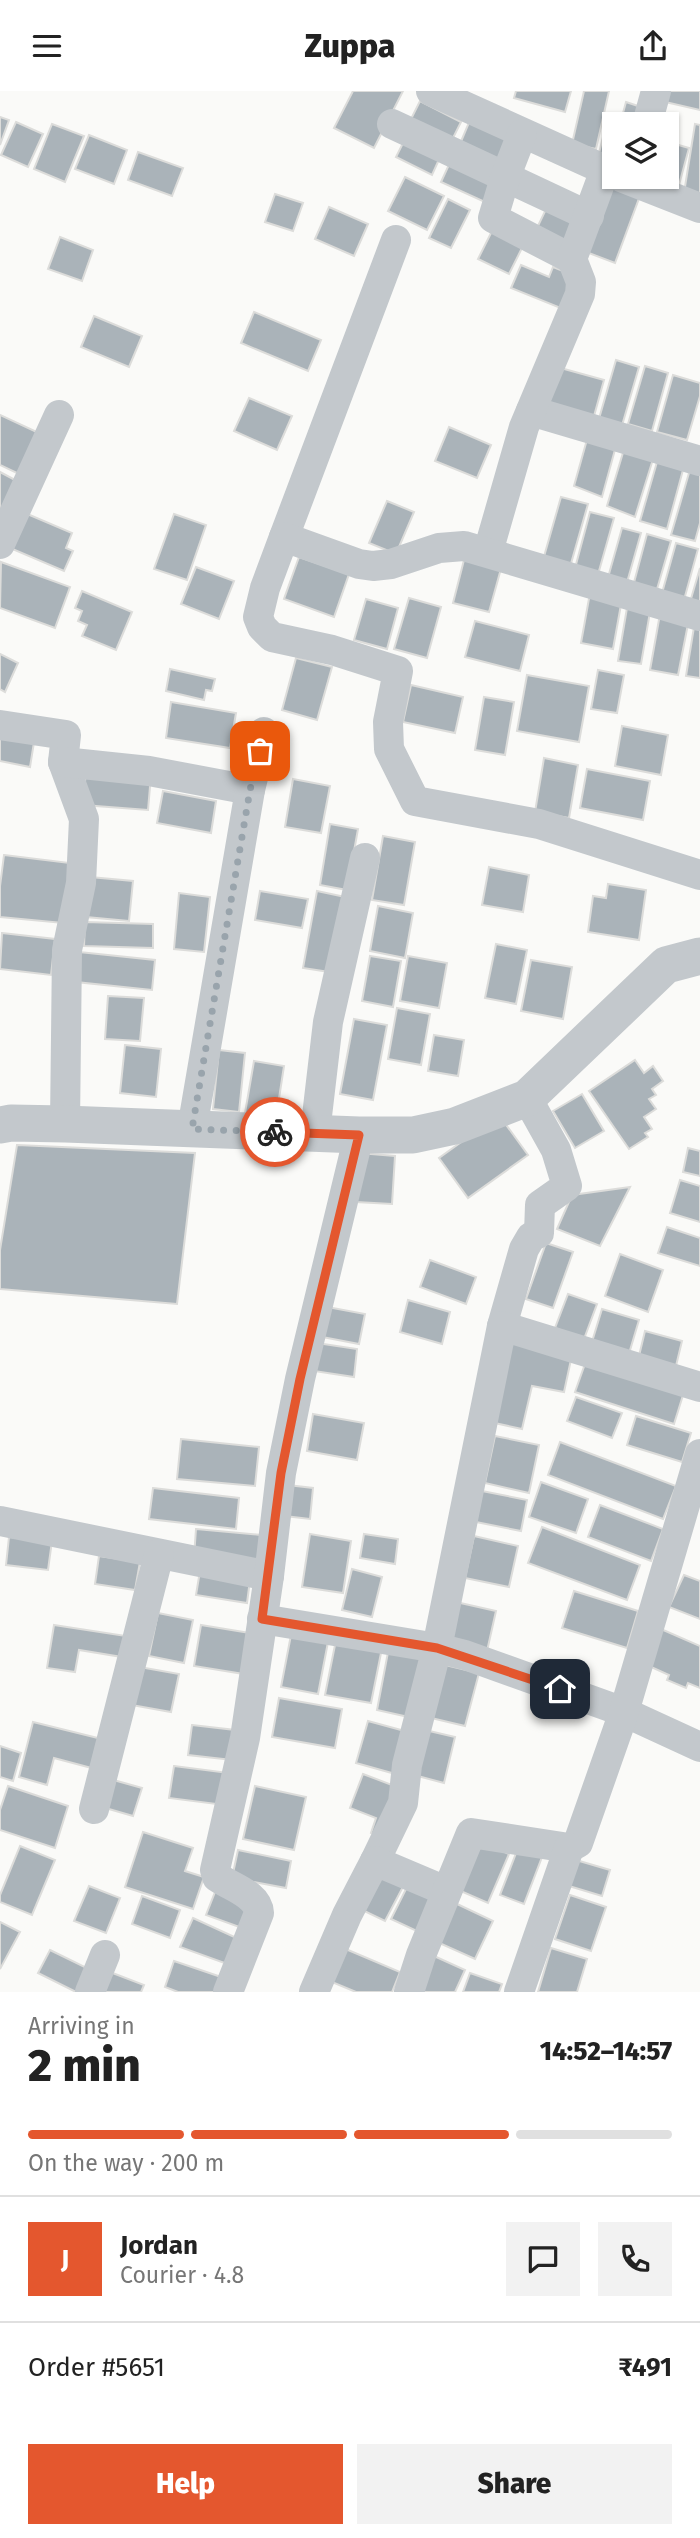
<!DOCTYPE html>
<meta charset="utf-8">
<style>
body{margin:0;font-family:"Fira Sans",sans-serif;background:#f2f2f2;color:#222;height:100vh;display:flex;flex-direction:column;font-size:26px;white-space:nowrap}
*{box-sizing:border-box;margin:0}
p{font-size:23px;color:#767676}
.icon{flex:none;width:38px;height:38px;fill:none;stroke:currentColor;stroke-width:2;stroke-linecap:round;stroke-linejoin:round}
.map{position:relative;height:1901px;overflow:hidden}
.sheet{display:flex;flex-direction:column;background:#fff;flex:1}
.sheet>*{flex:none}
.controls{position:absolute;left:602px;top:21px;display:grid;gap:14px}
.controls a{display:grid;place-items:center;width:77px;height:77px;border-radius:0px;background:#fff;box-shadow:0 2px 5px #0004;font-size:35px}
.pin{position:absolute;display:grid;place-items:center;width:60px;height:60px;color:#fff;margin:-30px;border-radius:14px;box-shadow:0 4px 10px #0006}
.courier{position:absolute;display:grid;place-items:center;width:70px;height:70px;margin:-35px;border:5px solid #e4572e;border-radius:50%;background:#fff;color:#222;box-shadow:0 2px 9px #0007}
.head em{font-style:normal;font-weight:800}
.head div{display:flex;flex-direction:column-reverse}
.head{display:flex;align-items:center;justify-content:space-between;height:119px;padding:0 28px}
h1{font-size:46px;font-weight:800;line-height:52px}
.bar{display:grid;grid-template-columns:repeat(4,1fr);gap:10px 7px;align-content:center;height:84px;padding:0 28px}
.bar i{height:9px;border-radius:5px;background:#e0e0e0}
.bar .active{background:#e4572e}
.bar p{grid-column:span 4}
.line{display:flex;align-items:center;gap:18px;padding:0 28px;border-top:2px solid #e0e0e0}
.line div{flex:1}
.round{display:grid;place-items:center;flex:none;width:74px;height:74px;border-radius:0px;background:#f2f2f2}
.cta{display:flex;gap:14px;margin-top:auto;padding:14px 28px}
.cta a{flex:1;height:80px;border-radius:0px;background:#e4572e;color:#fff;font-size:28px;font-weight:800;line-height:80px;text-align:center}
.cta a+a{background:#f2f2f2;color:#222}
header{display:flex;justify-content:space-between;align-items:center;height:91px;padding:0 28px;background:#fff;font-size:32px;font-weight:800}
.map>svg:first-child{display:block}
.building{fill:#aab3b9;stroke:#dcdcda;stroke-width:2}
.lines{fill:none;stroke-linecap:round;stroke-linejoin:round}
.minor{stroke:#c3c8cc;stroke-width:30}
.tertiary{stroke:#c3c8cc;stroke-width:37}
.done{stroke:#99a4ac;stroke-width:7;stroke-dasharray:0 12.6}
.route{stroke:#e4572e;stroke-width:9}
</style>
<header><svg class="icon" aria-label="menu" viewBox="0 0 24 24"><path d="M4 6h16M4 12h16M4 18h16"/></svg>Zuppa<svg class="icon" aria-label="share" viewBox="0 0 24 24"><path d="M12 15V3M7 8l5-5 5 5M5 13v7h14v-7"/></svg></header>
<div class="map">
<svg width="700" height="1901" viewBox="0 0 700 1901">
<rect width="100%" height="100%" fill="#fafaf8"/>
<g class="building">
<path d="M353,0H403L374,57L334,37Z"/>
<path d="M516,0H571L565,21L514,7Z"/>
<path d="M584,0H609L596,58L572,53Z"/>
<path d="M664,0H700V19L661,10Z"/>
<path d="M420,10L461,31L448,57L407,36Z"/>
<path d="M626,11L641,16L636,33H620Z"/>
<path d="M0,26L9,29L0,54Z"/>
<path d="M470,29L513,47L500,78L457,60Z"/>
<path d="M656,29L673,34L668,51L689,57L679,94L652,86H667V33H655Z"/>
<path d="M16,31L43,43L28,76L1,64Z"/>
<path d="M52,33L84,45L65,91L34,78Z"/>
<path d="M695,33L700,34V105L684,102Z"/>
<path d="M605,38L614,40V71L598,66Z"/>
<path d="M89,44L127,59L114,93L75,78Z"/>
<path d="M407,44L442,62L432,84L396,66Z"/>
<path d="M138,61L183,77L172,105L128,89Z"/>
<path d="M452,67L498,89L487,112L441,91Z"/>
<path d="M405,86L444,105L427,139L388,120Z"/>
<path d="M607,89L641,102L615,172L581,159Z"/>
<path d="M275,103L303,112L293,140L265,131Z"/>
<path d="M448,108L470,119L451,157L429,147Z"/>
<path d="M548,114L581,130L568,155L536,139Z"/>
<path d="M329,116L368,133L354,165L315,148Z"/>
<path d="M493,138L524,153L509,183L478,168Z"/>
<path d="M60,146L93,159L82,190L48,178Z"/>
<path d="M521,174L549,186L553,176L576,185L563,218L511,197Z"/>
<path d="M254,221L321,249L308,280L241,252Z"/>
<path d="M94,225L142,245L129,276L81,256Z"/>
<path d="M616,269L639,276L621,338L598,331Z"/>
<path d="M645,275L668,282L652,340L628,333Z"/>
<path d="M557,276L604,289L594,325L547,312Z"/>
<path d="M673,284L700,292V305L687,349L657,341Z"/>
<path d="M249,307L292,325L277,359L234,340Z"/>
<path d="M0,324L41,343L21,384L0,374Z"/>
<path d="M449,336L491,354L477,387L435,370Z"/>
<path d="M588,345L616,355L602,406L574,395Z"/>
<path d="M625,355L654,365L635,426L607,415Z"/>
<path d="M657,371L683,379L667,438L640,430Z"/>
<path d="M691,375L700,378V432L695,450L671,444Z"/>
<path d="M0,381L17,390L0,423Z"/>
<path d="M561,406L588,413L570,476L543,469Z"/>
<path d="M387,410L414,421L396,463L369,452Z"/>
<path d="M590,421L614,427L597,487L574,481Z"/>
<path d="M25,422L72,442L66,457L73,460L64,480L10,457Z"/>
<path d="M174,423L206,434L187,489L154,478Z"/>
<path d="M622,437L641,442L626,495L607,490Z"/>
<path d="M647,443L671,450L655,505L632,499Z"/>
<path d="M676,452L698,458L684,509L662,502Z"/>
<path d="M465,465L502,474L489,521L453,512Z"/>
<path d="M299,466L349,483L334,526L284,508Z"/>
<path d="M1,471L70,496L55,537L0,517Z"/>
<path d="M196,476L234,490L219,528L181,513Z"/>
<path d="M700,477V522L688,518Z"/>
<path d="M82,500L132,521L116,559L82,545L87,534L78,530L82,520L75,517Z"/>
<path d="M590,502L622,508L613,558L581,552Z"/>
<path d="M409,507L441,516L427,567L394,558Z"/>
<path d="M366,508L398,517L387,558L354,549Z"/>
<path d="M627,517L650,521L641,573L618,570Z"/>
<path d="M660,523L689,528L678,584L650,579Z"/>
<path d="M475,530L529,544L520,580L465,566Z"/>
<path d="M694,536L700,537V587L686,585Z"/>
<path d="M0,563L18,572L5,601L0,598Z"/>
<path d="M296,567L332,576L317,629L282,619Z"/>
<path d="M170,578L215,588L212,600L206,599L204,609L166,600Z"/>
<path d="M598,579L624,584L617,622L591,618Z"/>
<path d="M527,584L589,595L579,651L517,640Z"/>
<path d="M411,594L463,606L455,642L403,631Z"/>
<path d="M484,606L514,611L505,664L475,659Z"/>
<path d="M171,611L236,622L230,657L166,647Z"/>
<path d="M622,635L668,644L661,684L615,675Z"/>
<path d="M0,639L35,645L30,676L0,670Z"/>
<path d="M544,667L578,674L569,727L535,721Z"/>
<path d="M587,678L650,690L643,729L580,717Z"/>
<path d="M86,679L151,684L148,719L83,714Z"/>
<path d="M293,688L330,695L321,742L285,736Z"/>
<path d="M163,700L216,710L211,742L157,732Z"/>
<path d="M330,733L358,738L347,799L320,794Z"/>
<path d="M383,745L415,751L404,814L372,809Z"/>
<path d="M4,764L70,772L63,832L0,826V795Z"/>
<path d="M489,776L529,784L523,821L482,814Z"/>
<path d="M90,786L133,790L129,830L86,826Z"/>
<path d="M608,793L646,799L639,849L588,841L593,805L606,807Z"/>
<path d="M260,800L308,808L302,837L255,829Z"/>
<path d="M317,800L350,807L336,882L303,877Z"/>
<path d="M179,802L210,806L204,861L174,858Z"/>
<path d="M378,815L413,822L405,867L370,860Z"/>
<path d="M85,831L153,833V857L84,855Z"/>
<path d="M2,842L55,848L51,884L0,878Z"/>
<path d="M496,853L527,859L516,913L485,907Z"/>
<path d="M79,861L155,869L152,899L76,891Z"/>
<path d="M370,865L401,870L393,916L362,910Z"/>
<path d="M408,865L447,872L439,917L400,910Z"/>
<path d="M531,869L572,876L563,928L521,920Z"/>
<path d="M108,905L144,907L140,950L105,948Z"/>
<path d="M397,917L430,923L421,974L388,968Z"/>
<path d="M354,928L387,934L373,1009L340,1003Z"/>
<path d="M434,944L464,949L458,985L428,980Z"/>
<path d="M125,954L161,958L156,1006L120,1002Z"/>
<path d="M219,959L245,962L239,1021L213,1018Z"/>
<path d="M635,969L644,982L653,975L663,990L652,998L656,1004L649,1008L656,1018L644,1026L652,1038L645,1042L648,1046L629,1058L589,1000Z"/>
<path d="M254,970L284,975L276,1027L245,1022Z"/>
<path d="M582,1003L604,1040L575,1057L553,1020Z"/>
<path d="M499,1024L528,1064L468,1107L439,1067Z"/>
<path d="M17,1054L195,1062L177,1213L0,1198V1159Z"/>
<path d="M688,1057L700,1060V1085L683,1081Z"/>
<path d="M359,1062L395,1065L392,1113L356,1111Z"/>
<path d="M680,1089L700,1095V1131L670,1122Z"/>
<path d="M630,1096L600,1155L557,1138L572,1104Z"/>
<path d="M667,1136L700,1147V1175L658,1162Z"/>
<path d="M546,1152L573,1161L553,1217L526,1208Z"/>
<path d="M620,1163L663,1179L648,1221L605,1205Z"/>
<path d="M430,1169L476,1186L466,1213L420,1196Z"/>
<path d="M568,1203L597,1213L584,1248L555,1237Z"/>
<path d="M408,1209L450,1221L442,1253L400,1241Z"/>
<path d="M322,1215L365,1223L359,1253L317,1245Z"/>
<path d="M602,1218L639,1229L628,1266L591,1254Z"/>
<path d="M645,1240L682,1250L675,1279L638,1269Z"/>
<path d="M507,1250L572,1264L564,1301L532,1295L522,1338L490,1331Z"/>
<path d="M317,1252L357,1258L354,1286L314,1280Z"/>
<path d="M586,1270L684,1301L674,1333L575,1301Z"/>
<path d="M576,1306L622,1322L612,1347L567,1330Z"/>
<path d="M313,1323L364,1332L357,1369L307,1360Z"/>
<path d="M636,1325L691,1342L682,1371L627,1354Z"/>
<path d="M495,1345L539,1354L529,1402L485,1392Z"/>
<path d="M181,1348L259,1356L255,1395L177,1388Z"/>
<path d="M560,1351L676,1395L663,1428L548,1384Z"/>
<path d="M541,1391L588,1408L576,1442L529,1426Z"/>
<path d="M279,1393L313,1397L310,1428L276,1424Z"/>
<path d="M153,1397L239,1407L236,1438L149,1428Z"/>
<path d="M482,1400L527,1409L521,1440L476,1431Z"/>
<path d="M600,1414L663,1438L651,1470L588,1446Z"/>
<path d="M542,1436L640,1474L627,1509L528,1472Z"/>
<path d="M196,1438L261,1444L258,1472L194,1466Z"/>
<path d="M310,1443L351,1450L343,1502L302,1496Z"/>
<path d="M364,1443L398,1448L395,1473L360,1467Z"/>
<path d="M474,1445L518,1455L509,1496L465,1487Z"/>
<path d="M9,1446L52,1450L48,1479L6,1474Z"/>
<path d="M99,1465L140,1471L135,1499L95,1493Z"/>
<path d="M352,1478L382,1486L372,1526L342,1519Z"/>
<path d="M200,1480L250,1489L247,1512L196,1504Z"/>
<path d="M684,1484L700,1490V1528L669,1516Z"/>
<path d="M574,1500L638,1520L627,1557L562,1537Z"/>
<path d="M456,1511L496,1520L487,1560L447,1552Z"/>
<path d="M158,1522L193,1529L184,1572L149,1565Z"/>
<path d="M645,1531L700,1555V1597L688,1592L686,1597L667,1589L669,1584L629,1566Z"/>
<path d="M54,1534L126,1545L122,1566L79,1559L75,1581L47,1577Z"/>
<path d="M201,1534L256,1543L250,1584L194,1575Z"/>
<path d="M291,1544L328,1551L318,1603L281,1596Z"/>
<path d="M336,1549L382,1557L371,1612L325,1604Z"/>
<path d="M389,1556L426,1564L413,1627L377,1619Z"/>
<path d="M441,1573L479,1582L465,1635L427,1626Z"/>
<path d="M134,1575L179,1583L171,1621L126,1613Z"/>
<path d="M279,1607L342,1618L335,1657L272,1646Z"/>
<path d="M368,1630L412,1642L399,1684L356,1672Z"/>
<path d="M33,1631L106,1649L99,1679L54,1667L47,1694L19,1686Z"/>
<path d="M192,1634L235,1639L232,1669L188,1664Z"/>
<path d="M425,1639L455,1646L444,1692L414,1684Z"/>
<path d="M0,1655L21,1662L13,1690L0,1686Z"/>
<path d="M174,1675L229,1682L224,1714L169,1707Z"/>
<path d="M363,1683L400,1697L381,1746L371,1742L376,1727L350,1717Z"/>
<path d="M110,1688L142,1697L133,1725L102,1716Z"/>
<path d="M8,1695L68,1715L55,1757L0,1739V1719Z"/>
<path d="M255,1695L306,1706L294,1759L243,1748Z"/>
<path d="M143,1741L193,1757L185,1780L204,1786L193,1818L125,1796Z"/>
<path d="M478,1749L509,1763L488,1812L456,1798Z"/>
<path d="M20,1755L55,1769L32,1824L0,1811V1804Z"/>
<path d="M518,1757L542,1766L524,1813L500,1804Z"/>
<path d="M238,1759L291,1770L286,1797L232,1787Z"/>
<path d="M576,1769L610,1779L602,1805L569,1795Z"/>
<path d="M375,1778L405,1792L385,1830L356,1816Z"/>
<path d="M408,1794L438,1809L421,1842L391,1828Z"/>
<path d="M89,1795L120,1807L106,1842L74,1830Z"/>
<path d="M217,1796L252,1810L242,1837L206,1824Z"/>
<path d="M570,1804L606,1816L591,1860L555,1848Z"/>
<path d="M142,1805L180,1819L170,1847L132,1833Z"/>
<path d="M455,1812L493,1830L475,1868L437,1851Z"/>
<path d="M193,1827L241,1849L230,1874L180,1856Z"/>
<path d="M0,1831L20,1841L0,1878Z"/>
<path d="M341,1856L400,1881L392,1901H356L327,1889Z"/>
<path d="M551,1857L587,1868L577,1901H538Z"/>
<path d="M50,1859L93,1880L76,1901L38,1882Z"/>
<path d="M434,1865L465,1879L455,1901H418Z"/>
<path d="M174,1870L227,1888L223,1901H178L165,1896Z"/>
<path d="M110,1881L144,1894L141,1901H102Z"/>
<path d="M470,1882L502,1893L499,1901H463Z"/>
</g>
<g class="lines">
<g class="minor">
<path d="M431,0L614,83"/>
<path d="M392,33L589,125"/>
<path d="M647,33L656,0"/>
<path d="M522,43L505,87L493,127L572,168"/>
<path d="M621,86L700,117"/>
<path d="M531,320L700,370"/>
<path d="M284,446L396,149"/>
<path d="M0,453L59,324"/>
<path d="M488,461L524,336L580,203L581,191L572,168L605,79"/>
<path d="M700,525L464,455L439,457L391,473L373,475L359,473L284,446L265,497L258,526L262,536L272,546L332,559L398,580L388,631L389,658L415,710L539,733L700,784"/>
<path d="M0,634L66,644L63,671L84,728L81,792L67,859L65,1033"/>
<path d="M63,671L149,680L250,699"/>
<path d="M192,1038L250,699L264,641"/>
<path d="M315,1042L328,931L365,767"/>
<path d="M502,1235L524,1158L531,1146L539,1142L540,1114L567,1095L556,1059L527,1007"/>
<path d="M0,1430L269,1485"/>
<path d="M262,1528L437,1557L465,1564L624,1621L700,1656"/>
<path d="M94,1718L159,1463"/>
<path d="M375,1770L403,1712L407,1674L437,1557L502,1235L700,1296"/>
<path d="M90,1901L105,1864"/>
<path d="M228,1901L259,1822C258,1803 231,1796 217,1786L215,1779L245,1647L269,1485L281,1382L300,1288L359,1044"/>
<path d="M314,1901L347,1824L375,1770L446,1800"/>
<path d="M409,1901L421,1864L471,1742L569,1757L578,1752L624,1621L700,1363"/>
<path d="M519,1901L569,1757"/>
</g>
<path class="tertiary" d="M0,1034L11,1032L65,1033L359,1044H413L455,1035L527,1007L666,874L700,865"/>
</g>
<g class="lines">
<path class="done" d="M260,660L250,699L192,1038L275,1041"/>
<path class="route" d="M275,1041L359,1044L300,1288L281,1382L262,1528L437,1557L560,1598"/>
</g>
</svg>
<div class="controls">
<a><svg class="icon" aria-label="layers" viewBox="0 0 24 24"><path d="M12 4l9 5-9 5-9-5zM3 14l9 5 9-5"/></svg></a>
</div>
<div class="pin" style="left:260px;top:660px;background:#ea580c"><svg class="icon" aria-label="bag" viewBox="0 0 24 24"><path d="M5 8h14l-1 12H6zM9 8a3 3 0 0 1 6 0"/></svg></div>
<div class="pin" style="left:560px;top:1598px;background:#1f2937"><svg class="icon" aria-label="home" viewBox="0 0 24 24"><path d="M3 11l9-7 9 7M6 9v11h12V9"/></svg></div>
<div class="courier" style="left:275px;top:1041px"><svg class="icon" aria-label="bike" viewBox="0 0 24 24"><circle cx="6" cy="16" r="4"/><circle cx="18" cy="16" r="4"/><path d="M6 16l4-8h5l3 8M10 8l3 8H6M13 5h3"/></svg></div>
</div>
<section class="sheet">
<div class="head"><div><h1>2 min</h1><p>Arriving in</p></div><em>14:52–14:57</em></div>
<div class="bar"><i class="active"></i><i class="active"></i><i class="active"></i><i></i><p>On the way · 200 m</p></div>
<div class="line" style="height:126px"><b class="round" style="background:#e4572e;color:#fff">J</b><div><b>Jordan</b><p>Courier · 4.8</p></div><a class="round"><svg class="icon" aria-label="chat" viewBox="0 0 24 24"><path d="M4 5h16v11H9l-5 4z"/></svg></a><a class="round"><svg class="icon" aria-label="phone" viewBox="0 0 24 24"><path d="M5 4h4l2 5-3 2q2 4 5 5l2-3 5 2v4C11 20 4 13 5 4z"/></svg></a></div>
<div class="line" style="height:91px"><div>Order #5651</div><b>₹491</b></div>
<div class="cta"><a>Help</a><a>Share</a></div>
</section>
